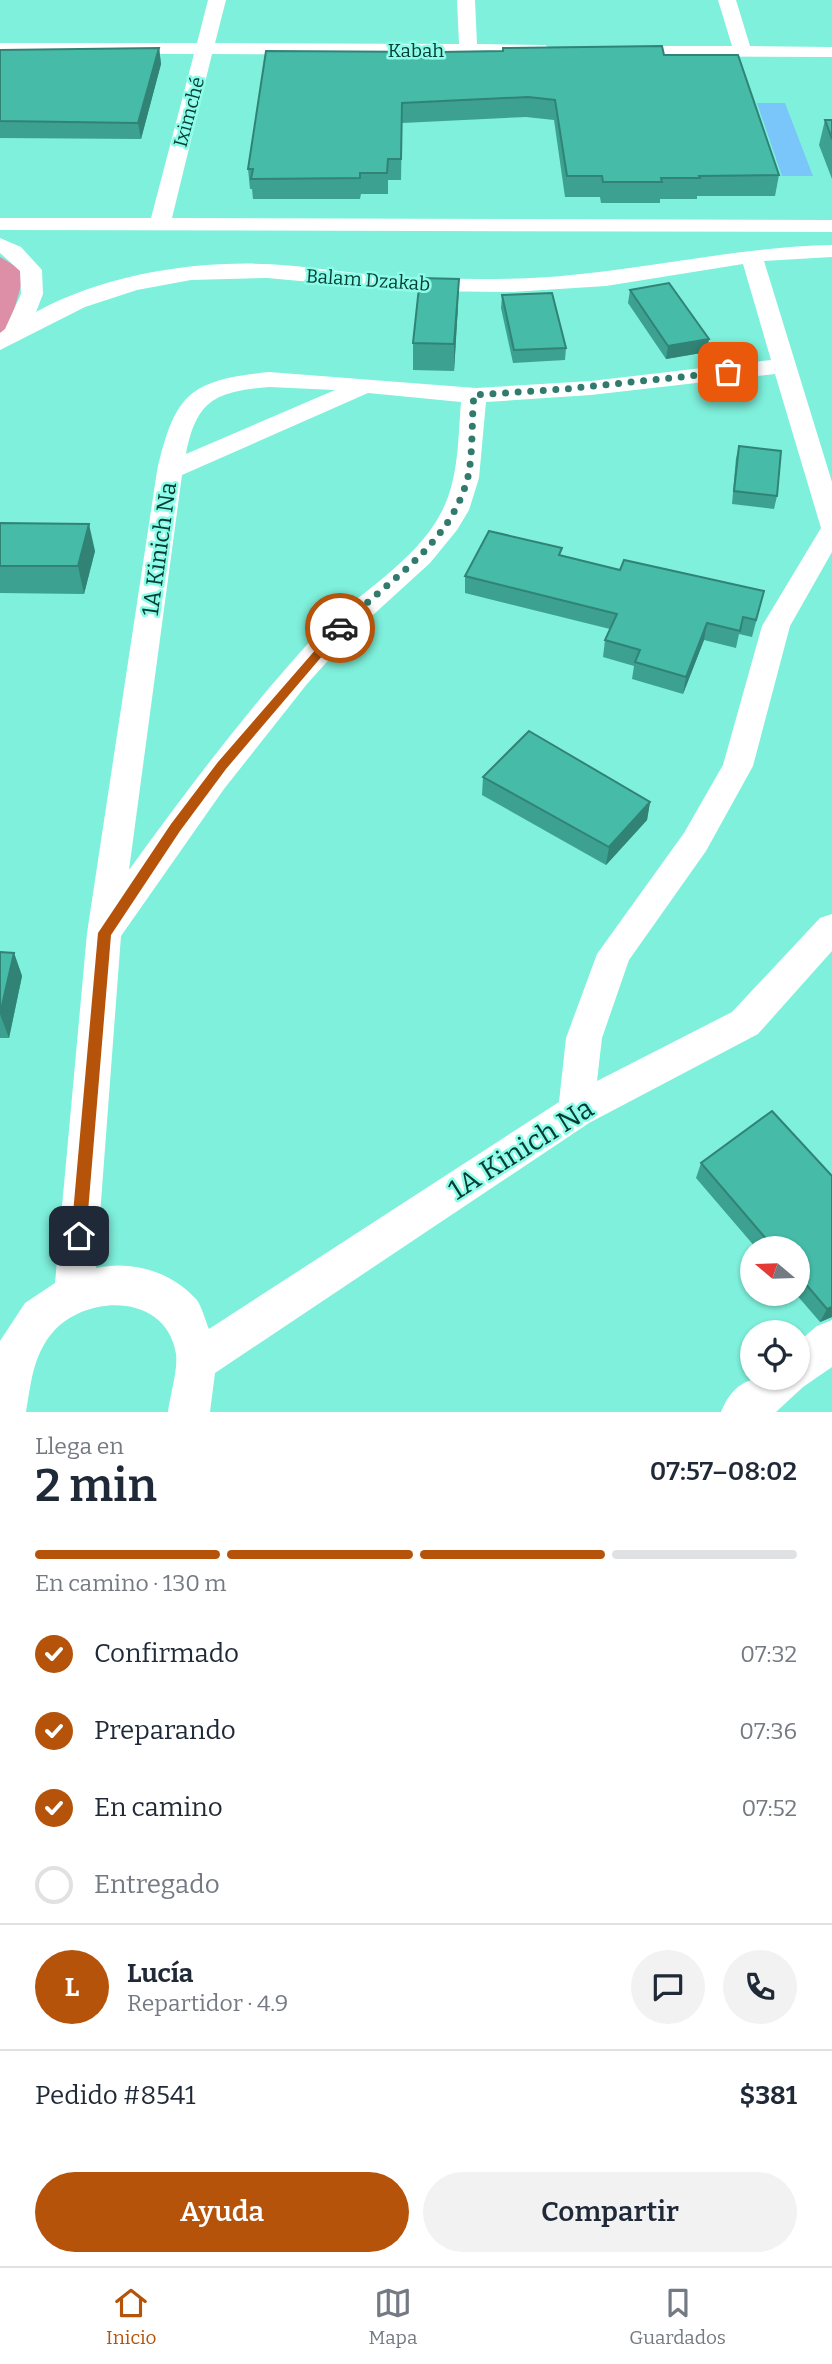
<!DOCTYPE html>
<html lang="es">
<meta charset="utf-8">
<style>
body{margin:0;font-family:Bitter,serif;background:#f2f2f3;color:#1f2937;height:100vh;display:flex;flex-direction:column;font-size:26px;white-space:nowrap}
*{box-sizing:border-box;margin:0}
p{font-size:23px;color:#747a83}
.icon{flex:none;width:38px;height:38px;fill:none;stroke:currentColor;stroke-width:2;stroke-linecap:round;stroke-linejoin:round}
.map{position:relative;height:1412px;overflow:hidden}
.drawer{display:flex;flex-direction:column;background:#fff;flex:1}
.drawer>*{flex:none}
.needle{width:46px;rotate:289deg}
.buttons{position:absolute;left:740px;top:1236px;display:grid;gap:14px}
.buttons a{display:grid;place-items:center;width:70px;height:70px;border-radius:50%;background:#fff;box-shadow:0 2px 5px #0004;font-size:35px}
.pin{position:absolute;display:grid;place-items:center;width:60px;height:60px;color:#fff;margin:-30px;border-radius:14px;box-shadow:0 4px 10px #0006}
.courier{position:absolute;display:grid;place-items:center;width:70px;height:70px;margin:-35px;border:5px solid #b45309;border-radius:50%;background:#fff;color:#222;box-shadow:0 2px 9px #0007}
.overview em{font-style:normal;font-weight:600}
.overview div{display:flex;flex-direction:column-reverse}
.overview{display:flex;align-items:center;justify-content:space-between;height:119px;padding:0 35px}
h1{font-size:46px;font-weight:600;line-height:52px}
.bar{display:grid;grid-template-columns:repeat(4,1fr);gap:10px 7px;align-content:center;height:84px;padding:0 35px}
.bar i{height:9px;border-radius:5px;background:#e0e1e3}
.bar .active{background:#b45309}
.bar p{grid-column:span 4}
.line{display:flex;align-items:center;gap:18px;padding:0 35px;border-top:2px solid #e0e1e3}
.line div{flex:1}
.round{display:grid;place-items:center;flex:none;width:74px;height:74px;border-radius:37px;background:#f2f2f3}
ol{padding:0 35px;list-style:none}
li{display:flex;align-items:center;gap:21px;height:77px}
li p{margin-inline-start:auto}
li .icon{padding:7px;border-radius:50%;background:#b45309;color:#fff;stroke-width:4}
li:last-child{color:#747a83}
li i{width:38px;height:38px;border:4px solid #e0e1e3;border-radius:50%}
.button{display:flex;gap:14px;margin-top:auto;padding:14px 35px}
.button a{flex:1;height:80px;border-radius:42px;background:#b45309;color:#fff;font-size:28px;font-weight:600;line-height:80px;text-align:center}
.button a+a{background:#f2f2f3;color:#1f2937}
.dock{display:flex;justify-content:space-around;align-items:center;height:98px;border-top:2px solid #e0e1e3;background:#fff;font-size:19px;color:#747a83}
.dock a{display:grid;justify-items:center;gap:4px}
.dock .active{color:#b45309}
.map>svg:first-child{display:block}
.green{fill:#dc8fa6}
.water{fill:#7ac5fa}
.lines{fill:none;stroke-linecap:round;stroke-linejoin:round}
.street{fill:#fff;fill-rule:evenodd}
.wall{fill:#3ca190}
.shaded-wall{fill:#318376}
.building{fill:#46bba8;stroke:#318376;stroke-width:2}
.route{fill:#b45309}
.done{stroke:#317b6e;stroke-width:7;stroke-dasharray:0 12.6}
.labels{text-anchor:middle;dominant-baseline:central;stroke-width:5;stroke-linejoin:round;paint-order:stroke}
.far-street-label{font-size:19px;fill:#073c34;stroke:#8cfde8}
.street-label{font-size:23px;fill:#073c34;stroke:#8cfde8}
.near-street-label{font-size:28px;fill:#073c34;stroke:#8cfde8}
</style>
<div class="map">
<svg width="832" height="1412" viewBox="0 0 832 1412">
<rect width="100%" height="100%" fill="#7ef0db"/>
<path class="green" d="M0,257L25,272L9,327L0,334Z"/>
<path class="water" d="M757,103H785L813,176H782Z"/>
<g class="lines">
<g class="street">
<path d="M208,0H226L215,43L459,44L457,0H475L477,44L545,45L554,50L545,55L212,54L172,218L832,220V232L0,230V218H151L194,54L0,53V43H197Z"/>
<path d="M718,0H736L750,46L832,47V57L622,56L613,51L622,46H732Z"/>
<path d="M0,238L21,247L42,270L43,294L36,312C104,275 190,261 267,264C308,266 348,273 389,276C436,279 484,280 532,278C633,273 731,247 832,245V257L764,261L832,482V552L790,626L753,766L706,851L629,960L602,1038L597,1081L732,1012L820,918L832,914V951L758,1034L589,1123L215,1373L210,1412H168C170,1395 178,1371 176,1354C167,1294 88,1293 53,1332C33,1355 31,1383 26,1412H0V1341L25,1303L55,1283L87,933L157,471C175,393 190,380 269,372L476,388L591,381L771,360L743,264L606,286L512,292L410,291L267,278L191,280L137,290L85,307L0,350V333L5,329L21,294L20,271L0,253ZM775,374L821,528L762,626L723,765L684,833L597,954L566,1038L559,1102L209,1329C205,1320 202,1306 196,1299C170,1271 132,1260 96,1268L121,936L224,789L307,684L351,635L430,563L457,530L469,510L479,478L486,402L591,395ZM269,387L335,390L186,454C197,399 216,392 269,387ZM368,393L461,402C458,438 459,478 442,511C415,564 354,595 314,637C247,710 187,790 129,870L182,475Z"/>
<path d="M832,1320V1367L803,1387L776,1412H721C737,1373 762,1377 798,1377V1342L817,1326Z"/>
</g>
</g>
<g class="wall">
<path d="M159,48L161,64L141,139L0,138V50Z"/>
<path d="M266,51L664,55L779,175L775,196H697V199H660V203H601L600,197H565L554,120L526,117L402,123L401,180H388V194H361L360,199H253L252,189H250L248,169Z"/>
<path d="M825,120H832V179L819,145Z"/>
<path d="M630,290L707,352L666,359L628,303Z"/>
<path d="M502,295L566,348L565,360L513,363L501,308Z"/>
<path d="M458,306L454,371L413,370V343Z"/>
<path d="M739,446L777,496L774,509L732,504L736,458Z"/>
<path d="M0,523L95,551L84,594L0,593Z"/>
<path d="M562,556L760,607L752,637L739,634L736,648L704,640L683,694L632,679L634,666L603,657L605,640L610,629L465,593V576Z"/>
<path d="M483,777L650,802L647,820L606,865L482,795Z"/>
<path d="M0,952L14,953L22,976L9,1038H0Z"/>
<path d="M701,1163L832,1176V1317L820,1322L795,1293H798V1248H756L696,1178Z"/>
</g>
<g class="shaded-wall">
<path d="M159,48L161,64L141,139L138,123Z"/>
<path d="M459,279L458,306L454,371V344Z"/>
<path d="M709,339L707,352L666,359L668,346Z"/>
<path d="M89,524L95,551L84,594L78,566Z"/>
<path d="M707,623L704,640L683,694L686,677Z"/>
<path d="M650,802L647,820L606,865L609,847Z"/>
<path d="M14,953L22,976L9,1038L0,1014Z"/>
<path d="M832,1307V1317L820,1322L827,1309Z"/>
</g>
<g class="building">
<path d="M662,46L664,55H738L779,175L699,176L700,178H661L662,182H603L602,176H567L555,100L528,97L402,103L401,159H388L387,173H360V178L251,179L253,169H248L266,51L440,52L503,51V48Z"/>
<path d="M159,48L138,123L0,121V50Z"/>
<path d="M825,120H832V139Z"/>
<path d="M420,278L459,279L454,344L413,343Z"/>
<path d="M669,283L709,339L668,346L630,290Z"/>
<path d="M552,293L566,348L514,350L502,295Z"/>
<path d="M739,446L781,451L777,496L734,491Z"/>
<path d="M0,523L89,524L78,566H0Z"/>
<path d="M489,531L562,548L559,555L620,570L624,560L764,591L756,620L743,617L740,631L707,623L686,677L635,662L640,650L605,640L617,614L465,576Z"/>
<path d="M529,731L650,802L609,847L483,777Z"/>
<path d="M0,952L14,953L0,1014Z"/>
<path d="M772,1111L832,1176V1307L827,1309L798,1275V1248H774L701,1163Z"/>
</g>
<path class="route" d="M337,625L346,628L226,769L180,831L111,935L86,1236L79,1243L74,1241L71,1236L98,933L171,824L218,762Z"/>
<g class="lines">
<path class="done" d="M340,628C384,583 444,550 465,487C474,463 471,422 474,395L565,389L728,372"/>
</g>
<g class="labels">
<g class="far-street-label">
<text x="416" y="50">Kabah</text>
<text transform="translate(189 112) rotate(-75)">Iximché</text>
<text transform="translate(368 280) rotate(4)">Balam Dzakab</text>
</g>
<g class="street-label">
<text transform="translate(159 549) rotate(-82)">1A Kinich Na</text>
</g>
<g class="near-street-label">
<text transform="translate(521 1149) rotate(-32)">1A Kinich Na</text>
</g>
</g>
</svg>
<div class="buttons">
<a><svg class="needle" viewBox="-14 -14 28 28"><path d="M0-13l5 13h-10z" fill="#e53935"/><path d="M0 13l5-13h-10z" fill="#747a83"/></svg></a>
<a><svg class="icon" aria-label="locate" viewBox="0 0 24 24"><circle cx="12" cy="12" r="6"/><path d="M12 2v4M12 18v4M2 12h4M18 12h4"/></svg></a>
</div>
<div class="pin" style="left:728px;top:372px;background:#ea580c"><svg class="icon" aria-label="bag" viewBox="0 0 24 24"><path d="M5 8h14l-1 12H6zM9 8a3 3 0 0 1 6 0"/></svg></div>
<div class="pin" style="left:79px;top:1236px;background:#1f2937"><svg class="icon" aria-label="home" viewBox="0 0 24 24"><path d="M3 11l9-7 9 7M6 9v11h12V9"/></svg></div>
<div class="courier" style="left:340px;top:628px"><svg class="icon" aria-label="car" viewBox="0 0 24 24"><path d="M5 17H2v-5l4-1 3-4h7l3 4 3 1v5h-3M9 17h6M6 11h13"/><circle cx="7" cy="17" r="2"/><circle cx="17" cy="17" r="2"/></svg></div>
</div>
<section class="drawer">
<div class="overview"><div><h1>2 min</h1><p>Llega en</p></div><em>07:57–08:02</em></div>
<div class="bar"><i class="active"></i><i class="active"></i><i class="active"></i><i></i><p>En camino · 130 m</p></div>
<ol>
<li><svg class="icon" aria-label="check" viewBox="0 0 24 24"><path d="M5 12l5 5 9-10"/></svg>Confirmado<p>07:32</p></li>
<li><svg class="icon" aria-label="check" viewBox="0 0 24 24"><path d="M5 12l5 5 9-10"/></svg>Preparando<p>07:36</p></li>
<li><svg class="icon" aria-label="check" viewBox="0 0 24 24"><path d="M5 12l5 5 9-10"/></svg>En camino<p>07:52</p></li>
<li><i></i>Entregado</li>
</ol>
<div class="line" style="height:126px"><b class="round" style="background:#b45309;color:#fff">L</b><div><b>Lucía</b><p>Repartidor · 4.9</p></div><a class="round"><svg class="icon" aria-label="chat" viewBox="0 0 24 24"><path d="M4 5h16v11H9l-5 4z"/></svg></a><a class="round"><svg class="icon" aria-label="phone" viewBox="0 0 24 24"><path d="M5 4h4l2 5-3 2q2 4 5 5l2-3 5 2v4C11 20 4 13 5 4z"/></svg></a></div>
<div class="line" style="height:91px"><div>Pedido #8541</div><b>$381</b></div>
<div class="button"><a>Ayuda</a><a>Compartir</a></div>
</section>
<nav class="dock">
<a class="active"><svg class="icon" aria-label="home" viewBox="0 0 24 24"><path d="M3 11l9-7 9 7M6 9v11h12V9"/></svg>Inicio</a>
<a><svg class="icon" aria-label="map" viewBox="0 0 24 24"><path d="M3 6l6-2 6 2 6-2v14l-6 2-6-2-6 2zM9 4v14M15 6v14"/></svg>Mapa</a>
<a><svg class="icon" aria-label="saved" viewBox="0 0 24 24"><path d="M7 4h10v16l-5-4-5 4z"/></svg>Guardados</a>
</nav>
